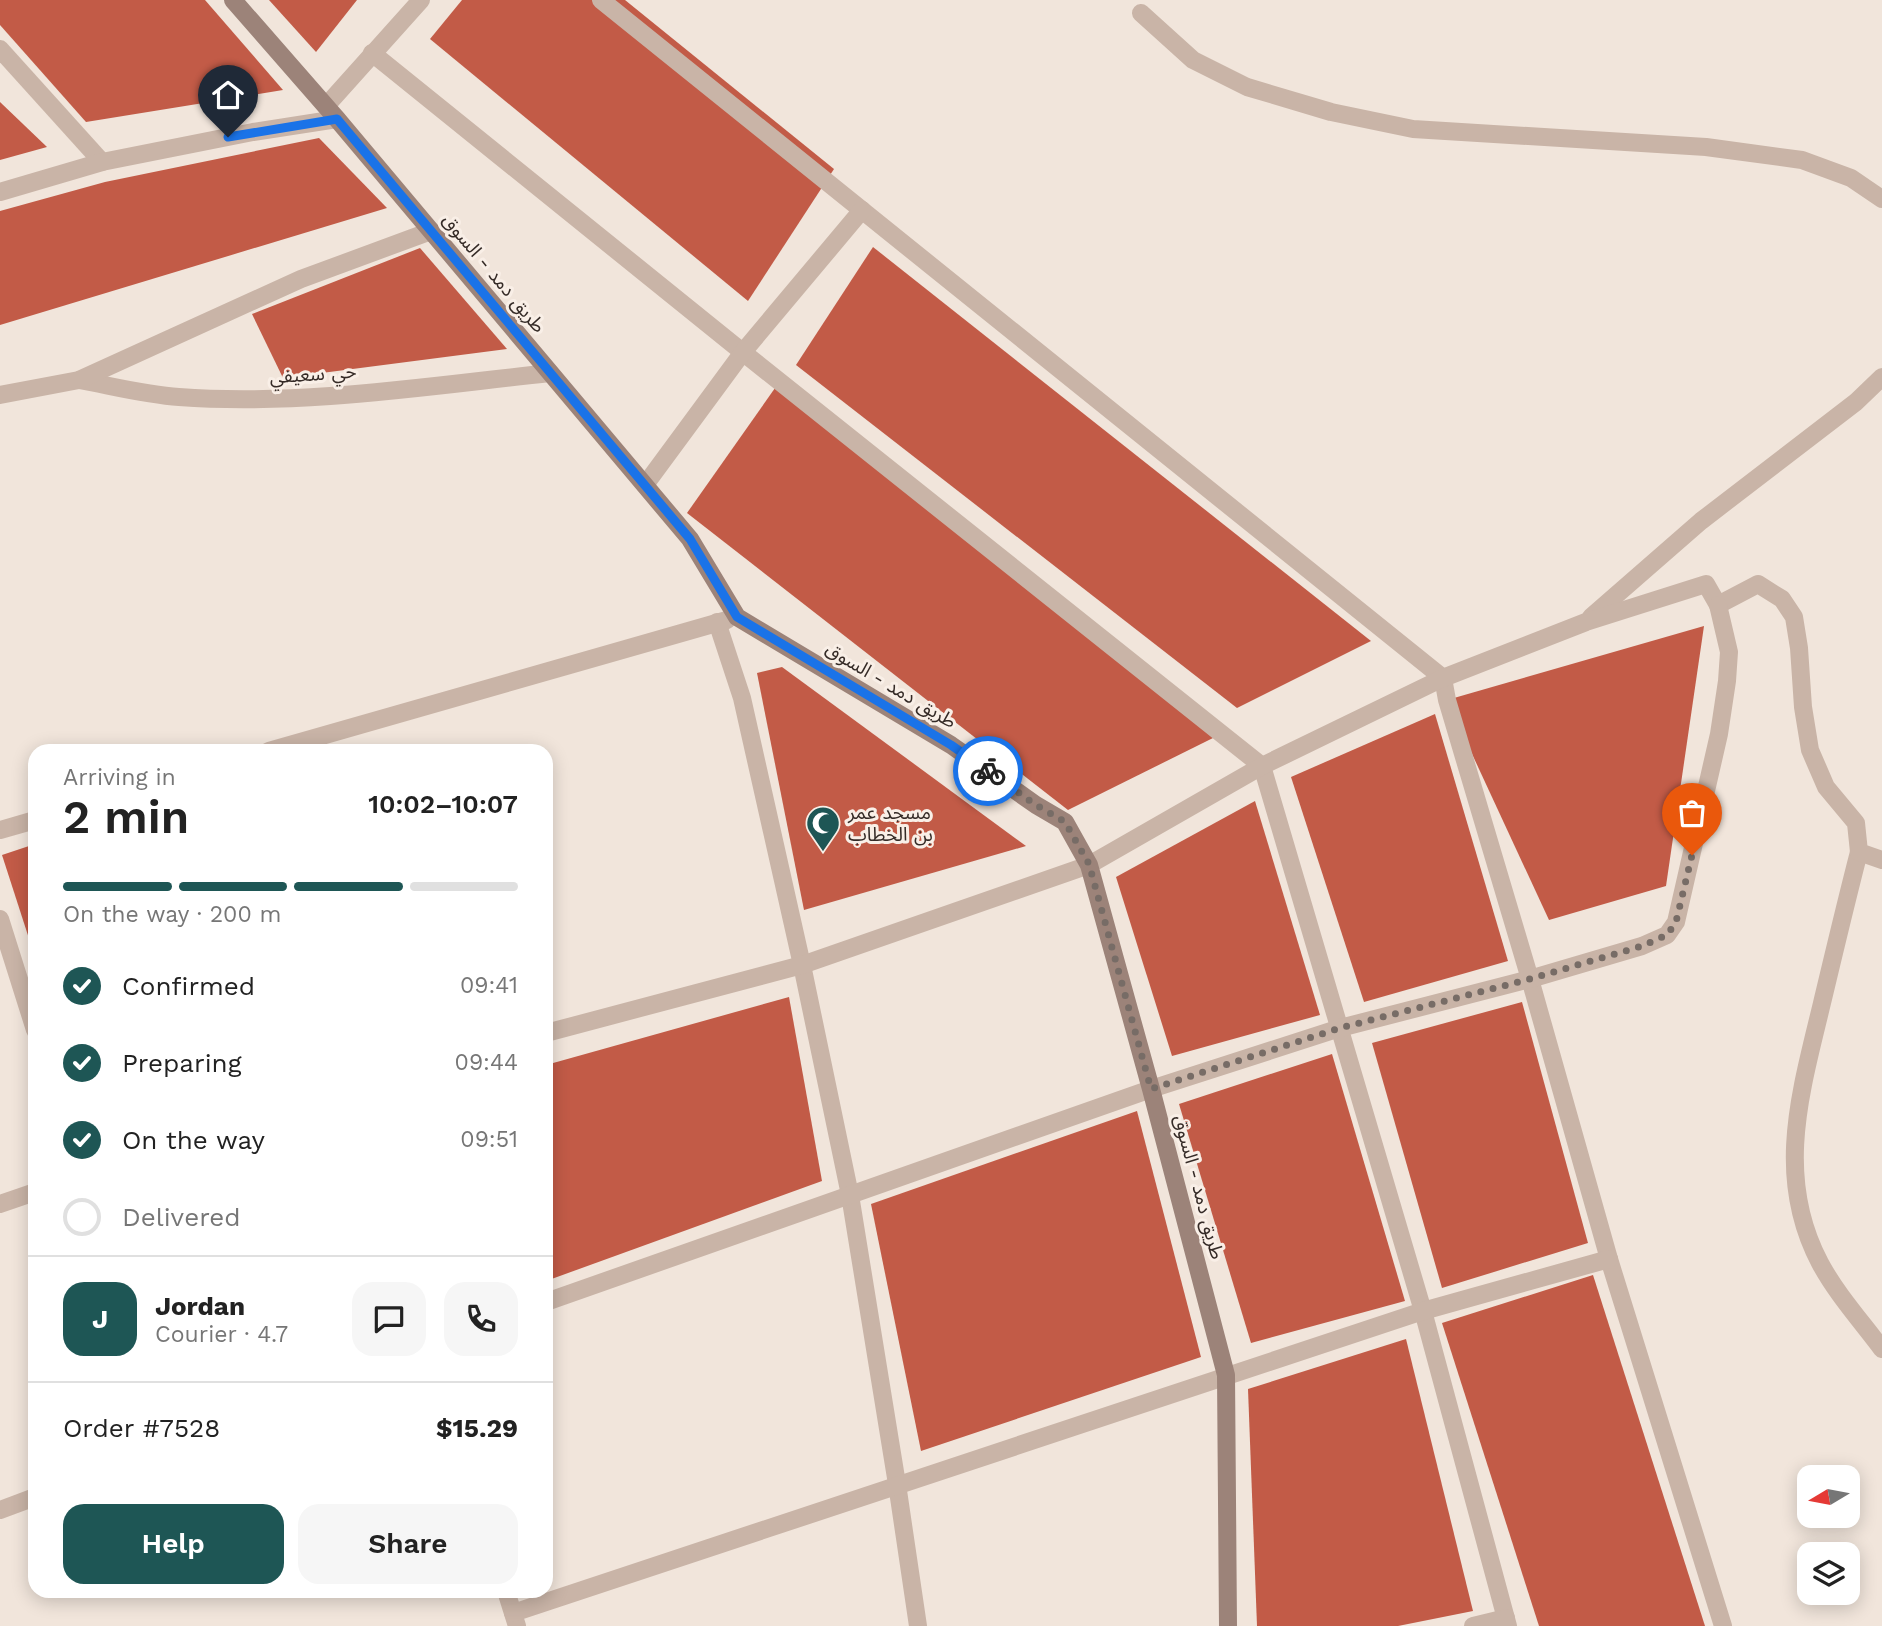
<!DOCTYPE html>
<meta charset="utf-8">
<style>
body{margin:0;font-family:"Work Sans","Noto Sans Arabic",sans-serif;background:#f6f6f6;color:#222;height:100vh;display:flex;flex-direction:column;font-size:26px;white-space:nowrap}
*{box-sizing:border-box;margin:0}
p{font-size:23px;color:#767676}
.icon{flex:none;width:38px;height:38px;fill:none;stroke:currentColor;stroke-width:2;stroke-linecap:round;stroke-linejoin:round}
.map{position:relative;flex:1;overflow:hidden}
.panel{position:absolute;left:28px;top:744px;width:525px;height:854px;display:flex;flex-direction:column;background:#fff;border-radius:21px;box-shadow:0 4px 18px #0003}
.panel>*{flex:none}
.needle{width:46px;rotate:260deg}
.fabs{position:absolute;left:1797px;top:1465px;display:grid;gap:14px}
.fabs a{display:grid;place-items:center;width:63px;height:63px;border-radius:14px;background:#fff;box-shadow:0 4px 18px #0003;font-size:35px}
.pin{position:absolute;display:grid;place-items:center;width:60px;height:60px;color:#fff;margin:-72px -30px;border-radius:50% 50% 50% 0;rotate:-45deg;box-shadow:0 0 7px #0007}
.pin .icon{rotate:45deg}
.courier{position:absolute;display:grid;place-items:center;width:70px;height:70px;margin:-35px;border:5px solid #1a73e8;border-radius:50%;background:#fff;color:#222;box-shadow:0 2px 9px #0007}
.summary em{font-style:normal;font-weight:600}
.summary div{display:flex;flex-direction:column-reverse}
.summary{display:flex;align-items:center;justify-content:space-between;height:119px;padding:0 35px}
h1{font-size:46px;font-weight:600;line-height:52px}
.bar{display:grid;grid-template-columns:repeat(4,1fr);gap:10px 7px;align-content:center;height:84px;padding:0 35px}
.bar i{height:9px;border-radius:5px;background:#e0e0e0}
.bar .on{background:#1e5655}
.bar p{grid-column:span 4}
.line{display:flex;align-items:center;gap:18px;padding:0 35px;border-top:2px solid #e0e0e0}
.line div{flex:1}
.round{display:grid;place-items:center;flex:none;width:74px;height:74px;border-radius:21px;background:#f6f6f6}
ol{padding:0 35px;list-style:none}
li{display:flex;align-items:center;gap:21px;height:77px}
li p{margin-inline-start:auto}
li .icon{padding:7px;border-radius:50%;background:#1e5655;color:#fff;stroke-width:4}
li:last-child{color:#767676}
li i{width:38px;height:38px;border:4px solid #e0e0e0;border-radius:50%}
.primary-button{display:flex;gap:14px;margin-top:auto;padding:14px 35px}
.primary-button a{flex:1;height:80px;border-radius:21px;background:#1e5655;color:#fff;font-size:28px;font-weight:600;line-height:80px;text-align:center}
.primary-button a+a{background:#f6f6f6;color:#222}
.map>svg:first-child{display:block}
.building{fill:#c25b47}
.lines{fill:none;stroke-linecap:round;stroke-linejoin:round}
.minor{stroke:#c9b4a7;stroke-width:18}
.secondary{stroke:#9c8379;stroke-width:18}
.done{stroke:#776c66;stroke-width:7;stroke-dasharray:0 12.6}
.route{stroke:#1a73e8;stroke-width:9}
.labels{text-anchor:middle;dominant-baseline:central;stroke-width:6;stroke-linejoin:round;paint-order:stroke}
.street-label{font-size:19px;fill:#352b27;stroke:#f9efe7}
.poi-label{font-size:19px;fill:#352b27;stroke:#f9efe7;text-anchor:start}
</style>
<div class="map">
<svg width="1882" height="1626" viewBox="0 0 1882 1626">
<rect width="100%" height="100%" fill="#f1e5db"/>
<g class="building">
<path d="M0,0H205L283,90L86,122L0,25Z"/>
<path d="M269,0H357L316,52Z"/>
<path d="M462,0H625L834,169L748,301L430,39Z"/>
<path d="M0,102L47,147L0,160Z"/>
<path d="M319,138L387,208L0,325V211L105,182Z"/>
<path d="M873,247L1371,641L1237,708L796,365Z"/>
<path d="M420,248L507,349L283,378L252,314Z"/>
<path d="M775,388L1215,737L1068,810L687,513Z"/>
<path d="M1704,626L1666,886L1549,920L1447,700Z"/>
<path d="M782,667L1026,846L804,910L757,673Z"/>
<path d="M1435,714L1508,961L1364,1002L1291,777Z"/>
<path d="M1255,801L1320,1015L1172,1056L1116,877Z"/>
<path d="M35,844V954H34L2,855Z"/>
<path d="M789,997L822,1181L546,1281V1065Z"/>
<path d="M1522,1002L1588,1243L1442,1288L1372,1043Z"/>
<path d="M1332,1054L1405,1301L1251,1343L1179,1104Z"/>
<path d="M1137,1111L1201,1357L921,1451L871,1204Z"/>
<path d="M1593,1275L1705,1626H1539L1442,1323Z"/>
<path d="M1406,1339L1473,1611L1398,1626H1257L1248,1389Z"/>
</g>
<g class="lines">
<g class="minor">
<path d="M601,0L1443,678L1447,700L1530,979L1609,1259L1723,1626"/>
<path d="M1141,13L1193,60L1247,87L1331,112L1413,129L1706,147L1802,160L1851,178L1882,199"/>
<path d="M0,49L102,162"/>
<path d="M372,53L740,350L1262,766L1423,1311L1508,1626"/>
<path d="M326,106L421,0"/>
<path d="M0,192L102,162L253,132L337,119"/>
<path d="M79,380C112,386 146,395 179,397C302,406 428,386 550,373"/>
<path d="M0,395L79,380L301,279L431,231"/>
<path d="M645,485L743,352L862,210"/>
<path d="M1591,617L1701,521L1856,402L1882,377"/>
<path d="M717,622L742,698L802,965L850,1195L897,1484L918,1626"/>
<path d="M269,751L727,620"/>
<path d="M0,830L35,820"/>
<path d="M1859,852C1846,902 1834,953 1822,1003C1801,1091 1774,1176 1820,1263C1836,1293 1861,1321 1882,1349"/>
<path d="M0,919L35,1030"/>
<path d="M546,1033L802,965L1089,865L1262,766L1443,678L1586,622L1706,584L1718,605L1758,584L1782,599L1794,617L1799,648L1803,707L1810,750L1826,787L1856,823L1859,852L1882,860"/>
<path d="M0,1204L35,1192"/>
<path d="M546,1302L1151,1089L1340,1028L1530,979L1642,946L1667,935L1676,922L1719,734L1727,681L1729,652L1718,605"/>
<path d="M0,1510L35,1497"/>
<path d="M506,1591L517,1626"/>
<path d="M513,1613L1423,1311L1609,1259"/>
<path d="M1473,1626L1506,1618"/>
</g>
<path class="secondary" d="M233,0L337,119L690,539L737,617L951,745L1036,805L1065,822L1089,865L1151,1089L1226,1375L1228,1626"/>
</g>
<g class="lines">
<path class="done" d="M988,771L1036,805L1065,822L1089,864L1151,1089L1340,1028L1530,979L1642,946L1667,935L1676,922L1692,855"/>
<path class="route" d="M228,137L337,119L690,539L737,617L951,745L988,771"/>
</g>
<defs>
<g id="mosque-pin" transform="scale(1.75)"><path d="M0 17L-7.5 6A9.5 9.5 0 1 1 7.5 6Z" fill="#1e5655" stroke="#f9efe7"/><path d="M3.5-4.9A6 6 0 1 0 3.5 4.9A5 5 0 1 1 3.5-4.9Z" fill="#fff"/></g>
</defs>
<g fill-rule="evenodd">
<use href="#mosque-pin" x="823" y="823"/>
</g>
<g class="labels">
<g class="street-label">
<text transform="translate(494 273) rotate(50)">طريق دمد - السوق</text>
<text transform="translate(313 374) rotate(-4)">حي سعيفي</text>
<text transform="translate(891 685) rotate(31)">طريق دمد - السوق</text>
<text transform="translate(1199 1187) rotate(75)">طريق دمد - السوق</text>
</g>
<g class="poi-label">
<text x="848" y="812">مسجد عمر<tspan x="848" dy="22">بن الخطاب</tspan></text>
</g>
</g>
</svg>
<div class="fabs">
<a><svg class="needle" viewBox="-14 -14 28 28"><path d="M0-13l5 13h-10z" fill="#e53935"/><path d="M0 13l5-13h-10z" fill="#767676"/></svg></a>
<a><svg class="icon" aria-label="layers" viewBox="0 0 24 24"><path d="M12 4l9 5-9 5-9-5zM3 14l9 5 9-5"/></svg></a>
</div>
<div class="pin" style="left:1692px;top:855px;background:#ea580c"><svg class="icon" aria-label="bag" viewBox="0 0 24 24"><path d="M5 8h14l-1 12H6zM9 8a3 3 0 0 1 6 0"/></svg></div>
<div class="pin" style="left:228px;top:137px;background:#1f2937"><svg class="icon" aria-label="home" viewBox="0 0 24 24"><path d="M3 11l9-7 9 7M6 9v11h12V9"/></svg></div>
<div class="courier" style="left:988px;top:771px"><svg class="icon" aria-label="bike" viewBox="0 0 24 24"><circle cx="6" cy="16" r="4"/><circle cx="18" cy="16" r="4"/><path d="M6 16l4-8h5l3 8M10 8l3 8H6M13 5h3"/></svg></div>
<section class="panel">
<div class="summary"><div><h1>2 min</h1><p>Arriving in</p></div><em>10:02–10:07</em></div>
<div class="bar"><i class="on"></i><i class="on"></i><i class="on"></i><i></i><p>On the way · 200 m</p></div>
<ol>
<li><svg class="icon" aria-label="check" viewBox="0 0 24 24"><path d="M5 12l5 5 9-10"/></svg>Confirmed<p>09:41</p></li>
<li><svg class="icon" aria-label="check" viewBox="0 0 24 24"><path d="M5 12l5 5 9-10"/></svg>Preparing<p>09:44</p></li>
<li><svg class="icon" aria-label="check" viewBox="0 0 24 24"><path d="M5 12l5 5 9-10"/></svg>On the way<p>09:51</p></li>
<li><i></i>Delivered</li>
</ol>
<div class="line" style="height:126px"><b class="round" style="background:#1e5655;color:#fff">J</b><div><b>Jordan</b><p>Courier · 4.7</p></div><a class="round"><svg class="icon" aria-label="chat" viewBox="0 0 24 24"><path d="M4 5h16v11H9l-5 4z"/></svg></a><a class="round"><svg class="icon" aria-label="phone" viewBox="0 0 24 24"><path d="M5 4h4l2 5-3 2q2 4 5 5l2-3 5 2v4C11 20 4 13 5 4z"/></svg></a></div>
<div class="line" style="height:91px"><div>Order #7528</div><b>$15.29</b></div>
<div class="primary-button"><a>Help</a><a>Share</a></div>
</section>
</div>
